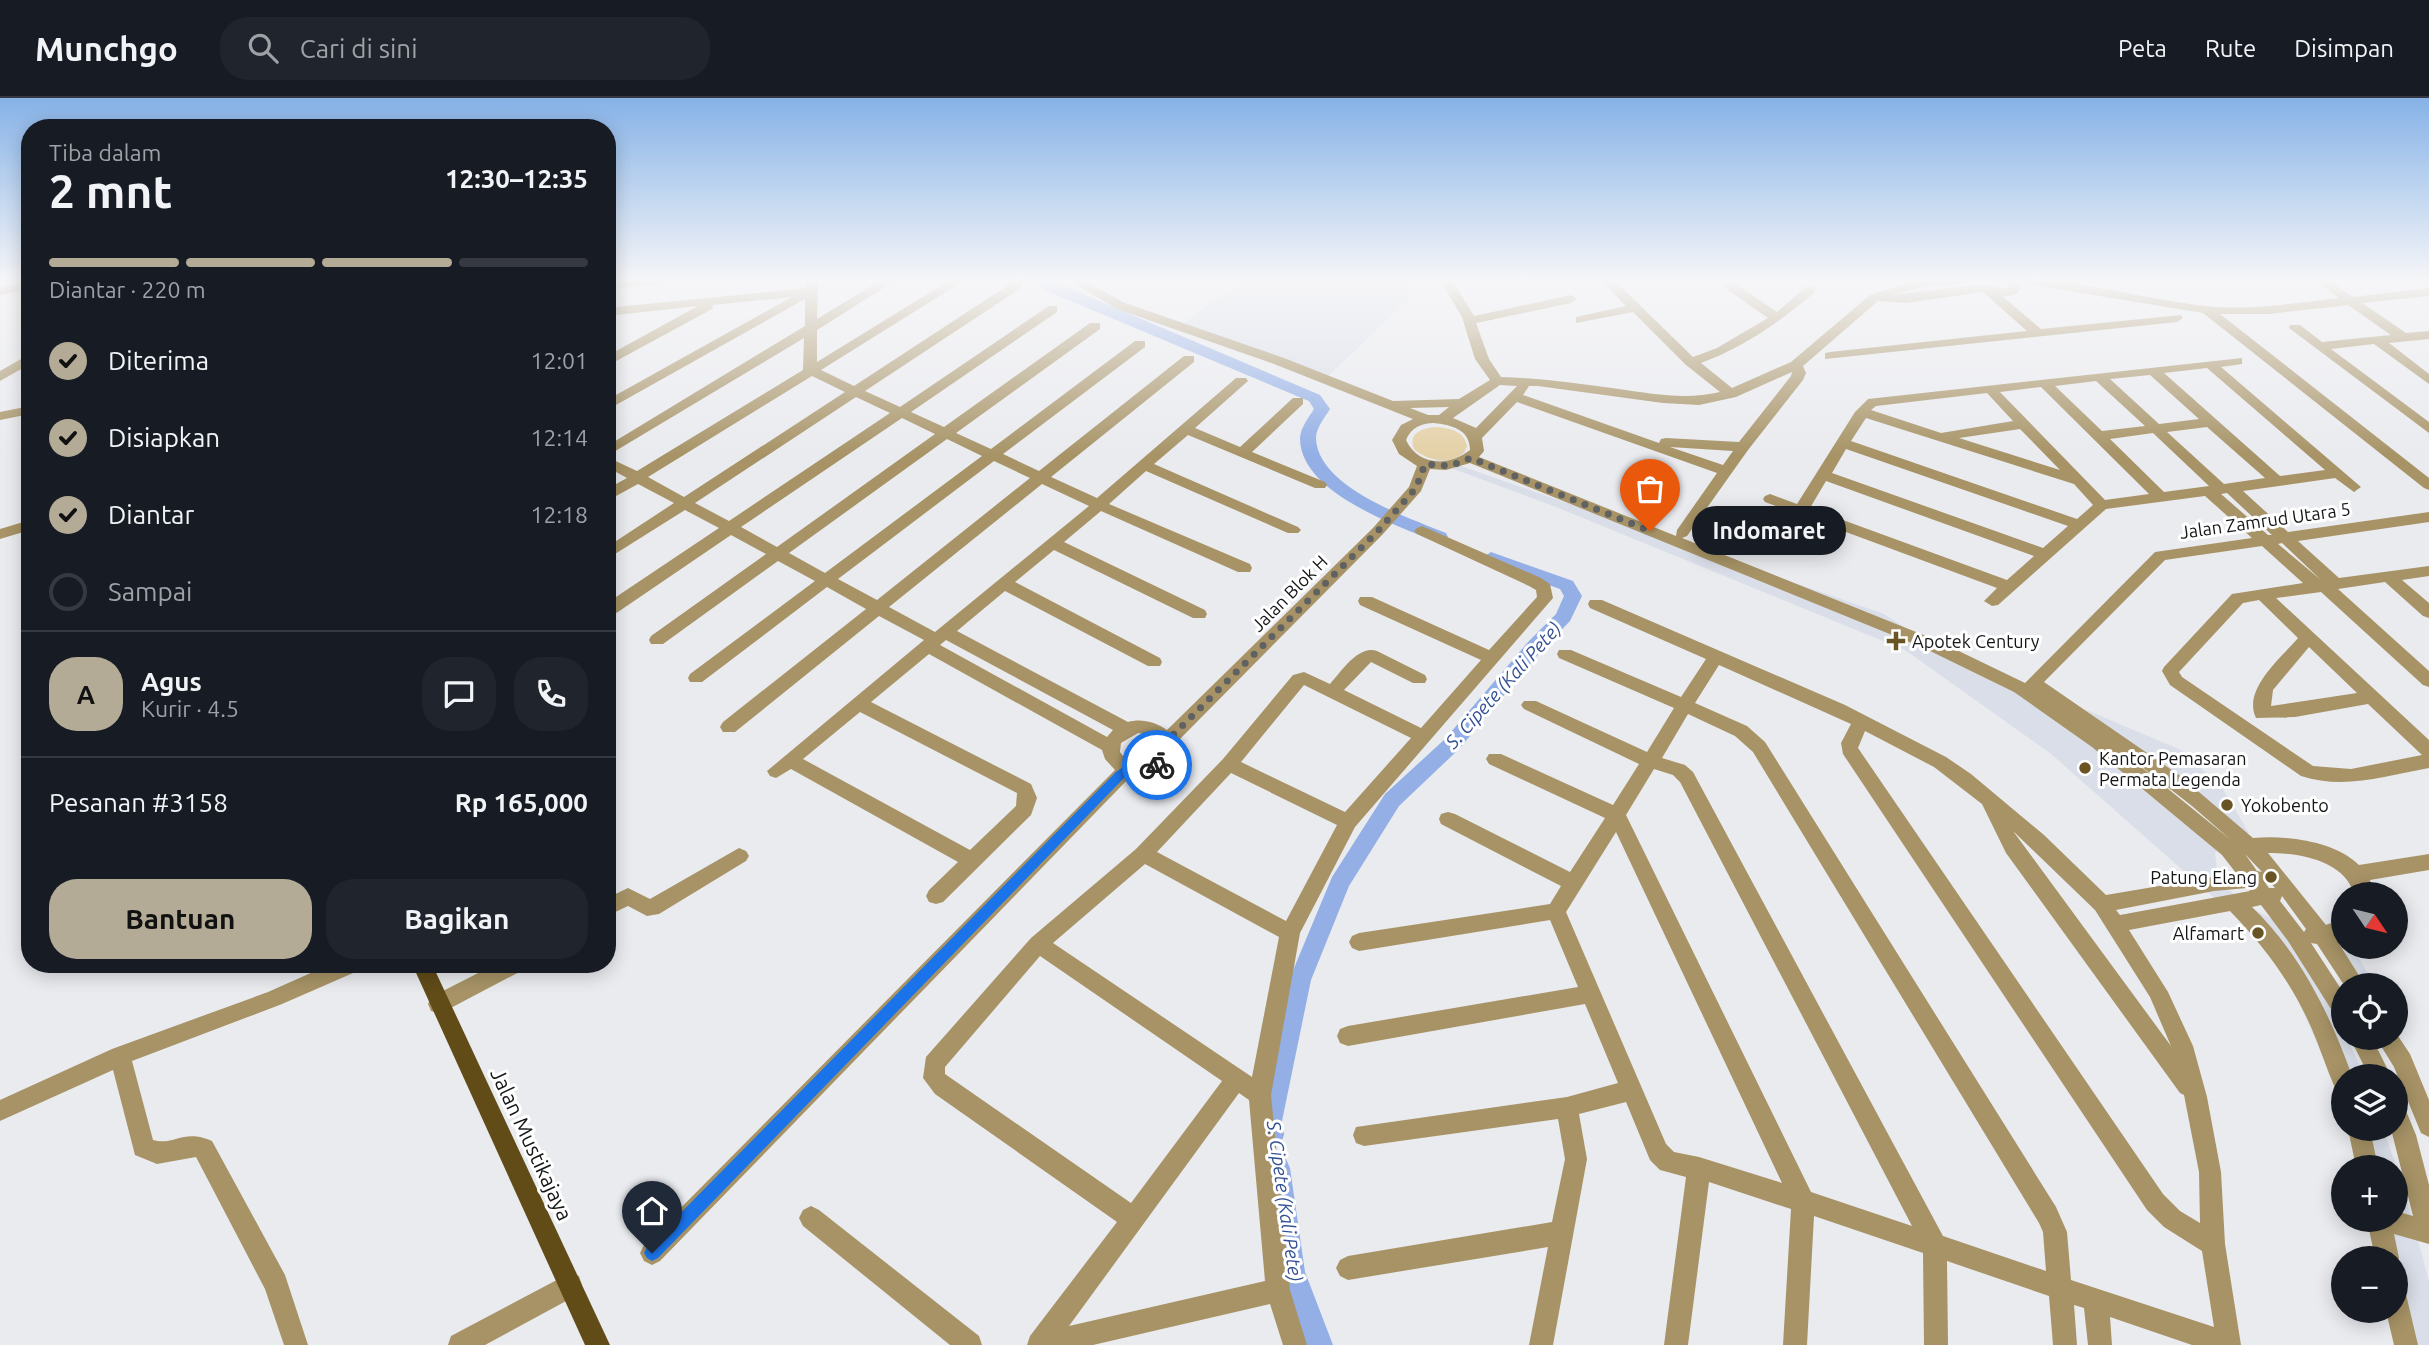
<!DOCTYPE html>
<html lang="id">
<meta charset="utf-8">
<style>
body{margin:0;font-family:Ubuntu,sans-serif;background:#20242c;color:#f1f3f6;height:100vh;display:flex;flex-direction:column;font-size:26px;white-space:nowrap}
*{box-sizing:border-box;margin:0}
p{font-size:23px;color:#9ea1a6}
.icon{flex:none;width:38px;height:38px;fill:none;stroke:currentColor;stroke-width:2;stroke-linecap:round;stroke-linejoin:round}
.map{position:relative;flex:1;overflow:hidden}
.drawer{position:absolute;left:21px;top:21px;width:595px;height:854px;display:flex;flex-direction:column;background:#171b24;border-radius:28px;box-shadow:0 4px 18px #0003}
.drawer>*{flex:none}
.needle{width:46px;rotate:125deg}
.controls{position:absolute;left:2331px;top:784px;display:grid;gap:14px}
.controls a{display:grid;place-items:center;width:77px;height:77px;border-radius:50%;background:#171b24;box-shadow:0 4px 18px #0003;font-size:35px}
.pin{position:absolute;display:grid;place-items:center;width:60px;height:60px;color:#fff;margin:-72px -30px;border-radius:50% 50% 50% 0;rotate:-45deg;box-shadow:0 0 7px #0007}
.pin .icon{rotate:45deg}
.courier{position:absolute;display:grid;place-items:center;width:70px;height:70px;margin:-35px;border:5px solid #1a73e8;border-radius:50%;background:#fff;color:#222;box-shadow:0 2px 9px #0007}
.bubble{position:absolute;height:49px;border-radius:24px;background:#171b24;box-shadow:0 4px 18px #0003;font-size:23px;font-weight:700;line-height:49px;text-align:center}
.overview em{font-style:normal;font-weight:700}
.overview div{display:flex;flex-direction:column-reverse}
.overview{display:flex;align-items:center;justify-content:space-between;height:119px;padding:0 28px}
h1{font-size:46px;font-weight:700;line-height:52px}
.bar{display:grid;grid-template-columns:repeat(4,1fr);gap:10px 7px;align-content:center;height:84px;padding:0 28px}
.bar i{height:9px;border-radius:5px;background:#363941}
.bar .active{background:#b4ab97}
.bar p{grid-column:span 4}
.line{display:flex;align-items:center;gap:18px;padding:0 28px;border-top:2px solid #363941}
.line div{flex:1}
.round{display:grid;place-items:center;flex:none;width:74px;height:74px;border-radius:28px;background:#20242c}
ol{padding:0 28px;list-style:none}
li{display:flex;align-items:center;gap:21px;height:77px}
li p{margin-inline-start:auto}
li .icon{padding:7px;border-radius:50%;background:#b4ab97;color:#111;stroke-width:4}
li:last-child{color:#9ea1a6}
li i{width:38px;height:38px;border:4px solid #363941;border-radius:50%}
.primary-button{display:flex;gap:14px;margin-top:auto;padding:14px 28px}
.primary-button a{flex:1;height:80px;border-radius:28px;background:#b4ab97;color:#111;font-size:28px;font-weight:700;line-height:80px;text-align:center}
.primary-button a+a{background:#20242c;color:#f1f3f6}
header{display:flex;align-items:center;gap:42px;box-sizing:border-box;height:98px;padding:0 35px;background:#171b24;border-bottom:2px solid #363941}
header strong{font-size:33px}
nav{display:flex;gap:38px;margin-inline-start:auto;font-size:24px}
.search{width:490px;height:63px;background:#20242c;display:flex;align-items:center;gap:18px;box-sizing:border-box;padding:0 24px;border-radius:28px;color:#9ea1a6;font-size:26px}
.map>svg:first-child{display:block}
.built{fill:#d9dee8}
.green{fill:#e4d1a7}
.lines{fill:none;stroke-linecap:round;stroke-linejoin:round}
.canal{fill:#93afe6;fill-rule:evenodd}
.minor{fill:#a79366;fill-rule:evenodd}
.major{fill:#614c18;fill-rule:evenodd}
.route{fill:#1a73e8}
.done{stroke:#606163;stroke-width:7;stroke-dasharray:0 12.6}
.poi-dot{fill:#695423;stroke:#fff;stroke-width:2.5}
.labels{text-anchor:middle;dominant-baseline:central;stroke-width:6;stroke-linejoin:round;paint-order:stroke}
.street-label{font-size:18px;fill:#151617;stroke:#fff}
.poi-label{font-size:18px;fill:#151617;stroke:#fff;text-anchor:start}
.water-label{font-size:19px;font-style:italic;fill:#325092;stroke:#fff}
.near-street-label{font-size:21px;fill:#151617;stroke:#fff}
</style>
<header>
<strong>Munchgo</strong>
<div class="search"><svg class="icon" aria-label="search" viewBox="0 0 24 24"><circle cx="10" cy="10" r="6"/><path d="M15 15l6 6"/></svg>Cari di sini</div>
<nav><a>Peta</a><a>Rute</a><a>Disimpan</a></nav>
</header>
<div class="map">
<svg width="2429" height="1247" viewBox="0 0 2429 1247">
<rect width="100%" height="100%" fill="#eaebef"/>
<g class="built">
<path d="M1241,182H1411L1409,201L1328,278L1181,228Z"/>
<path d="M1467,352L1458,367L1884,516L1930,546L2020,590L2223,743L2215,755L2217,772L2227,790L2246,807L2285,828L2335,915L2343,933V940H2347L2364,978H2343V1005L2296,897L2262,842L2050,655L1905,552L1556,409L1432,363L1456,358Z"/>
<path d="M2084,611L2181,652L2221,688L2249,735H2243Z"/>
<path d="M2336,821L2343,833V849H2352L2375,887H2350L2318,830Z"/>
<path d="M2354,1031H2383L2402,1085L2429,1183V1247H2406L2396,1204V1160H2385L2376,1122H2396V1069H2364Z"/>
</g>
<path class="green" d="M1439,329C1452,331 1465,334 1467,349C1457,369 1428,364 1414,351C1407,334 1425,329 1439,329Z"/>
<g class="lines">
<g class="canal">
<path d="M1034,182H1050L1320,297L1330,311C1325,319 1316,330 1316,340C1317,389 1409,420 1446,435L1448,439L1440,444L1434,443C1393,426 1301,394 1300,341C1300,330 1309,319 1314,311L1309,303L1047,193Z"/>
<path d="M1491,454L1573,483L1582,498L1570,523L1541,553L1459,651L1399,708L1349,788L1311,882L1282,1023L1284,1037L1281,1045L1272,1049L1263,1045L1258,1023L1289,882L1332,779L1385,696L1445,641L1529,543L1556,516L1564,498L1560,491L1485,464L1482,460Z"/>
<path d="M1277,1058L1286,1061L1290,1070L1305,1174L1333,1247H1305L1279,1174L1264,1070L1268,1061Z"/>
</g>
<g class="minor">
<path d="M666,182L660,186L607,191V183Z"/>
<path d="M806,182H818L817,221L881,182H896L817,232V264L950,182H965L821,272L854,288L1013,184H1021V190L865,293L900,309L1049,208H1057V214L911,314L944,329L1090,225H1100V231L956,335L991,351L1135,243H1145V249L1003,356L1039,373L1184,258H1194V264L1051,379L1097,400L1236,280H1246L1248,283L1195,330L1240,349L1293,300H1303V306L1252,354L1325,384L1327,387L1325,390H1315L1188,337L1154,366L1298,429L1301,432L1298,435H1288L1146,373L1109,406L1250,466L1252,470L1250,474H1238L1101,413L1064,444L1205,512L1207,516L1205,520H1193L1054,452L1015,484L1160,560L1162,564L1160,568H1148L1005,493L957,533L1128,624C1141,620 1156,624 1167,632L1373,430L1409,389L1417,368L1399,356L1392,342L1401,327L1413,321L1274,266L1117,211L1068,182H1083L1125,205L1284,260L1393,303L1459,301L1490,282L1475,261L1462,219L1440,182H1452L1474,218L1571,197L1577,201L1571,205L1476,225L1489,261L1501,279C1541,280 1579,286 1619,291C1653,296 1686,302 1720,294L1686,267L1633,214L1576,225V219L1626,208L1601,182H1614L1693,259L1717,250L1768,220L1728,192L1723,186L1726,182H1738L1736,186L1777,214L1807,188H1815V194C1780,224 1744,249 1701,265L1732,290L1791,264L1870,197L1919,182H1971L1965,186L1927,188L1892,197L1984,186L2003,191L2010,188L2005,182H2018L2022,187L2017,196L2003,199L2041,231L2181,217L2183,220L2177,224L1825,261V255L1830,254L2027,233L1983,194L1906,205L1878,203L1803,268L1806,275L1803,282L1748,352L1687,438L1682,440L1936,542L2025,585L2155,454L2252,440L2205,398L2106,411L1998,507L1992,508L1984,503L1997,490L1765,404L1763,401L1765,398L1770,396L1797,406L1855,314L1868,301L2242,260V266L2221,269L2361,389L2354,394L2335,380L2243,393L2288,434L2429,414V424L2298,443L2339,480L2429,468V478L2402,482L2429,505V520L2423,518L2385,484L2338,491L2429,573V589L2423,587L2321,494L2276,500L2429,642V670C2385,678 2344,692 2301,678L2170,587L2162,573L2164,569L2232,496L2303,485L2262,448L2165,462L2044,584L2179,677L2253,740C2286,737 2335,743 2359,767L2429,756V772L2370,782L2374,796H2354C2344,762 2299,755 2268,755L2326,827L2343,821V838L2336,841L2365,887H2344L2317,846L2311,845L2343,894V921L2336,919L2288,843L2261,807L2252,809C2300,855 2330,916 2352,978H2343V993L2335,990C2326,970 2320,949 2311,929C2291,884 2264,848 2230,813L2129,832L2168,894L2193,948L2207,999L2221,1074L2225,1146L2241,1247H2192L2110,1219L2112,1247H2088L2084,1210L2074,1207L2077,1247H2053L2049,1198L1947,1163L1948,1247H1924L1923,1155L1814,1118L1807,1247H1783L1791,1111L1709,1084L1688,1247H1664L1686,1079L1660,1072L1650,1062L1626,1004L1579,1016L1587,1061L1553,1247H1529L1548,1149L1348,1182L1340,1178L1336,1170L1340,1162L1348,1158L1552,1124L1565,1061L1558,1021L1364,1048L1356,1045L1353,1037L1356,1029L1567,999L1618,985L1585,906L1348,948L1340,945L1337,938L1340,931L1348,928L1578,889L1550,822L1359,853L1352,850L1349,844L1352,838L1359,835L1550,806L1561,788L1441,726L1439,721L1441,716L1448,714L1455,716L1570,774L1605,720L1489,666L1486,661L1489,656H1501L1613,707L1639,666L1524,611L1521,607L1524,603H1536L1647,654L1674,610L1559,560L1557,556L1559,552H1571L1681,599L1706,561L1590,510L1588,506L1590,502H1602L1845,607L1946,659L1971,676L2044,737L2106,797L2236,775L2222,757L2092,649L2014,594L1924,550L1470,365L1446,372L1430,371L1421,393L1383,436L1176,645C1178,669 1152,680 1132,677L660,1163L652,1167L644,1163L640,1155L644,1147L1115,672L1105,661L1102,652L929,556L871,604L1031,686L1037,700L1031,717L943,804L936,806L929,804L926,798L929,792L958,764L791,671L776,680L770,678L767,673L924,542L879,518L735,634H723L720,629L723,624L866,511L827,489L702,584H690L688,580L690,576L815,483L778,463L663,546H651L649,542L651,538L766,456L731,437L615,516L607,517V505L719,430L685,412L607,461V449L674,405L638,386L607,403V391L627,380L607,369V359L637,373L803,272L804,240L607,358V348L805,228V201L607,312V302L792,199L713,207L712,211L607,268V258L698,208L607,218V210L806,190ZM2207,270L2325,372L2280,378L2164,275ZM1792,274L1791,278L1739,344L1666,340L1661,341L1659,345L1523,297L1529,288H1538L1663,305L1699,307L1736,299ZM2150,277L2199,321L2159,326L2110,281ZM812,278L845,294L684,399L648,379ZM2096,283L2145,328L2102,333L2055,288ZM1500,287L1517,288L1476,330L1453,320ZM2041,289L2149,396L2105,402L2000,294ZM1987,295L2013,323L1941,335L1871,312L1876,308ZM856,299L890,315L729,423L695,405ZM1517,304L1717,375L1677,432L1676,438L1479,359L1484,353L1482,340ZM1449,309L1439,317H1428L1410,310ZM902,320L935,336L777,449L741,429ZM1866,320L2074,386L2093,407L2077,421L1851,343ZM1434,325C1451,327 1470,331 1470,352C1449,369 1418,368 1406,342C1411,330 1421,325 1434,325ZM2207,329L2265,380L2224,386L2167,334ZM2020,331L2060,372L1959,340ZM2153,335L2209,388L2164,394L2110,341ZM947,341L982,358L825,475L789,455ZM1670,349L1733,353L1723,367ZM1846,351L2068,428L2043,450L1832,375ZM994,363L1030,380L877,502L838,481ZM1826,383L2034,458L2007,482L1810,410ZM1042,386L1089,408L935,534L889,509ZM2227,395L2272,437H2268L2221,396ZM2282,445L2321,482L2278,446ZM2259,502L2298,540C2282,559 2242,591 2256,620L2295,619L2368,606L2422,657L2351,671L2313,668L2182,579L2179,574L2243,505ZM946,542L1113,632L1107,639L940,547ZM2309,549L2357,595L2271,608L2273,592ZM1719,567L1851,626L1841,645L1843,656L2147,1112L2164,1129L2202,1153L2214,1229L2071,1182L2067,1134L2056,1109L1765,644L1747,628L1695,605ZM860,614L1017,695L1016,708L970,752L803,661ZM1688,616L1735,638L1753,654L2039,1125L2043,1134L2046,1173L1943,1138L1693,674L1685,667L1662,660ZM1865,633L1934,669L1982,706L2006,755L2180,995L2184,997L2199,1074L2200,1125L2180,1113L2163,1096L1858,650ZM1138,635L1149,637L1159,648L1157,655L1146,663L1126,662L1120,654L1121,645ZM2124,655L2192,708L2231,742ZM1654,671L1673,677L1680,684L1912,1128L1811,1094L1626,717ZM2013,733L2095,812L2150,899L2171,948ZM1616,734L1782,1085L1699,1059L1674,1054L1666,1046L1566,814ZM2245,756L2262,774L2257,773ZM2268,782L2275,790H2269L2266,786ZM2247,790L2250,793L2120,817L2116,812L2214,793ZM2282,798L2306,831L2304,834L2280,803Z"/>
<path d="M2020,182C2082,182 2143,201 2205,208C2249,213 2295,205 2339,200L2314,182H2328L2353,199L2429,190V198L2362,205L2406,235L2429,233V241L2389,245L2429,276V286L2374,246L2331,251L2429,324V335L2289,230L2290,227H2300L2322,244L2391,237L2348,207L2269,216H2220L2429,380V392L2424,390L2203,215L2026,186Z"/>
<path d="M30,183V191L0,197V189Z"/>
<path d="M30,256V266L0,283V273Z"/>
<path d="M30,308V316L0,322V314Z"/>
<path d="M30,422V432L0,441V431Z"/>
<path d="M1422,428L1541,480L1550,486L1553,500L1355,729L1300,835L1271,997L1290,1192L1307,1247H1283L1270,1206L1093,1247H1027L1030,1238L1117,1124L935,996L923,980L926,959L1031,840L1136,751L1223,661L1293,577L1304,574L1330,586C1342,573 1358,547 1377,553L1425,577L1427,581L1425,585H1413L1371,564L1344,592L1421,630L1481,562L1360,507L1358,503L1360,499H1372L1489,552L1537,499L1536,492L1529,488L1417,436L1414,433L1417,430ZM1304,587L1411,640L1345,714L1241,664ZM1231,675L1337,727L1286,823L1157,754ZM1145,766L1279,839L1252,979L1053,845ZM1040,858L1222,983L1131,1105L945,976V969ZM1239,995L1249,1002L1265,1183L1069,1228Z"/>
<path d="M739,750L746,753L749,758L746,763L659,816L647,818L628,808L607,818V800L628,790L650,801Z"/>
<path d="M331,866H363L360,872L282,906L132,963L153,1042C175,1048 183,1030 212,1043L285,1177L308,1247H284L265,1191L196,1059L157,1066L135,1057L113,972L0,1023V1002L112,951L268,894Z"/>
<path d="M496,866H526L523,872L445,913L438,915L431,913L428,906L431,899Z"/>
<path d="M2396,935L2410,956L2429,1002V1039L2421,1035L2394,969L2376,940H2396Z"/>
<path d="M2350,940H2372L2391,978H2369Z"/>
<path d="M2396,1005L2404,1008L2416,1037L2429,1087V1146L2394,1136L2399,1160L2396,1168V1160H2375L2367,1122H2396V1113L2413,1118L2391,1031H2396Z"/>
<path d="M2348,1031H2370L2378,1069H2356Z"/>
<path d="M811,1108L819,1112L979,1238L982,1247H950L803,1128L799,1120L803,1112Z"/>
<path d="M570,1175L579,1178L582,1187L579,1196L485,1247H448L451,1238Z"/>
<path d="M2396,1189L2405,1192L2418,1247H2394L2386,1213H2396Z"/>
</g>
<path class="major" d="M412,866H432L610,1247H585Z"/>
</g>
<linearGradient id="sky" x2="0" y2="1"><stop stop-color="#86b2e7"/><stop offset="0.51" stop-color="#f6f6f8"/><stop offset="1" stop-color="#f6f6f8" stop-opacity="0"/></linearGradient>
<rect width="2429" height="357" fill="url(#sky)"/>
<path class="route" d="M1157,663L1162,667L1161,671L1143,677L1130,675L1124,680L658,1160L652,1163L647,1160L644,1155L647,1149L1116,674L1127,666L1143,668Z"/>
<g class="lines">
<path class="done" d="M1157,667L1168,655L1167,643L1378,433L1416,390L1425,366L1450,368L1471,360L1650,433"/>
</g>
<g class="poi-dot">
<path d="M1892.5 532.5h7v7h7v7h-7v7h-7v-7h-7v-7h7z"/>
<circle cx="2085" cy="670" r="7"/>
<circle cx="2227" cy="707" r="7"/>
<circle cx="2271" cy="779" r="7"/>
<circle cx="2258" cy="835" r="7"/>
</g>
<g class="labels">
<g class="street-label">
<text transform="translate(2265 422) rotate(-8)">Jalan Zamrud Utara 5</text>
<text transform="translate(1289 495) rotate(-45)">Jalan Blok H</text>
</g>
<g class="poi-label">
<text x="1912" y="543">Apotek Century</text>
<text x="2099" y="660">Kantor Pemasaran<tspan x="2099" dy="21">Permata Legenda</tspan></text>
<text x="2241" y="707">Yokobento</text>
<text x="2257" y="779" text-anchor="end">Patung Elang</text>
<text x="2244" y="835" text-anchor="end">Alfamart</text>
</g>
<g class="water-label">
<text transform="translate(1503 587) rotate(-48)">S. Cipete (Kali Pete)</text>
<text transform="translate(1285 1103) rotate(82)">S. Cipete (Kali Pete)</text>
</g>
<g class="near-street-label">
<text transform="translate(532 1046) rotate(65)">Jalan Mustikajaya</text>
</g>
</g>
</svg>
<div class="controls">
<a><svg class="needle" viewBox="-14 -14 28 28"><path d="M0-13l5 13h-10z" fill="#e53935"/><path d="M0 13l5-13h-10z" fill="#9ea1a6"/></svg></a>
<a><svg class="icon" aria-label="locate" viewBox="0 0 24 24"><circle cx="12" cy="12" r="6"/><path d="M12 2v4M12 18v4M2 12h4M18 12h4"/></svg></a>
<a><svg class="icon" aria-label="layers" viewBox="0 0 24 24"><path d="M12 4l9 5-9 5-9-5zM3 14l9 5 9-5"/></svg></a>
<a>+</a>
<a>−</a>
</div>
<div class="pin" style="left:1650px;top:433px;background:#ea580c"><svg class="icon" aria-label="bag" viewBox="0 0 24 24"><path d="M5 8h14l-1 12H6zM9 8a3 3 0 0 1 6 0"/></svg></div>
<div class="pin" style="left:652px;top:1155px;background:#1f2937"><svg class="icon" aria-label="home" viewBox="0 0 24 24"><path d="M3 11l9-7 9 7M6 9v11h12V9"/></svg></div>
<div class="courier" style="left:1157px;top:667px"><svg class="icon" aria-label="bike" viewBox="0 0 24 24"><circle cx="6" cy="16" r="4"/><circle cx="18" cy="16" r="4"/><path d="M6 16l4-8h5l3 8M10 8l3 8H6M13 5h3"/></svg></div>
<div class="bubble" style="left:1692px;top:408px;width:154px">Indomaret</div>
<section class="drawer">
<div class="overview"><div><h1>2 mnt</h1><p>Tiba dalam</p></div><em>12:30–12:35</em></div>
<div class="bar"><i class="active"></i><i class="active"></i><i class="active"></i><i></i><p>Diantar · 220 m</p></div>
<ol>
<li><svg class="icon" aria-label="check" viewBox="0 0 24 24"><path d="M5 12l5 5 9-10"/></svg>Diterima<p>12:01</p></li>
<li><svg class="icon" aria-label="check" viewBox="0 0 24 24"><path d="M5 12l5 5 9-10"/></svg>Disiapkan<p>12:14</p></li>
<li><svg class="icon" aria-label="check" viewBox="0 0 24 24"><path d="M5 12l5 5 9-10"/></svg>Diantar<p>12:18</p></li>
<li><i></i>Sampai</li>
</ol>
<div class="line" style="height:126px"><b class="round" style="background:#b4ab97;color:#111">A</b><div><b>Agus</b><p>Kurir · 4.5</p></div><a class="round"><svg class="icon" aria-label="chat" viewBox="0 0 24 24"><path d="M4 5h16v11H9l-5 4z"/></svg></a><a class="round"><svg class="icon" aria-label="phone" viewBox="0 0 24 24"><path d="M5 4h4l2 5-3 2q2 4 5 5l2-3 5 2v4C11 20 4 13 5 4z"/></svg></a></div>
<div class="line" style="height:91px"><div>Pesanan #3158</div><b>Rp 165,000</b></div>
<div class="primary-button"><a>Bantuan</a><a>Bagikan</a></div>
</section>
</div>
